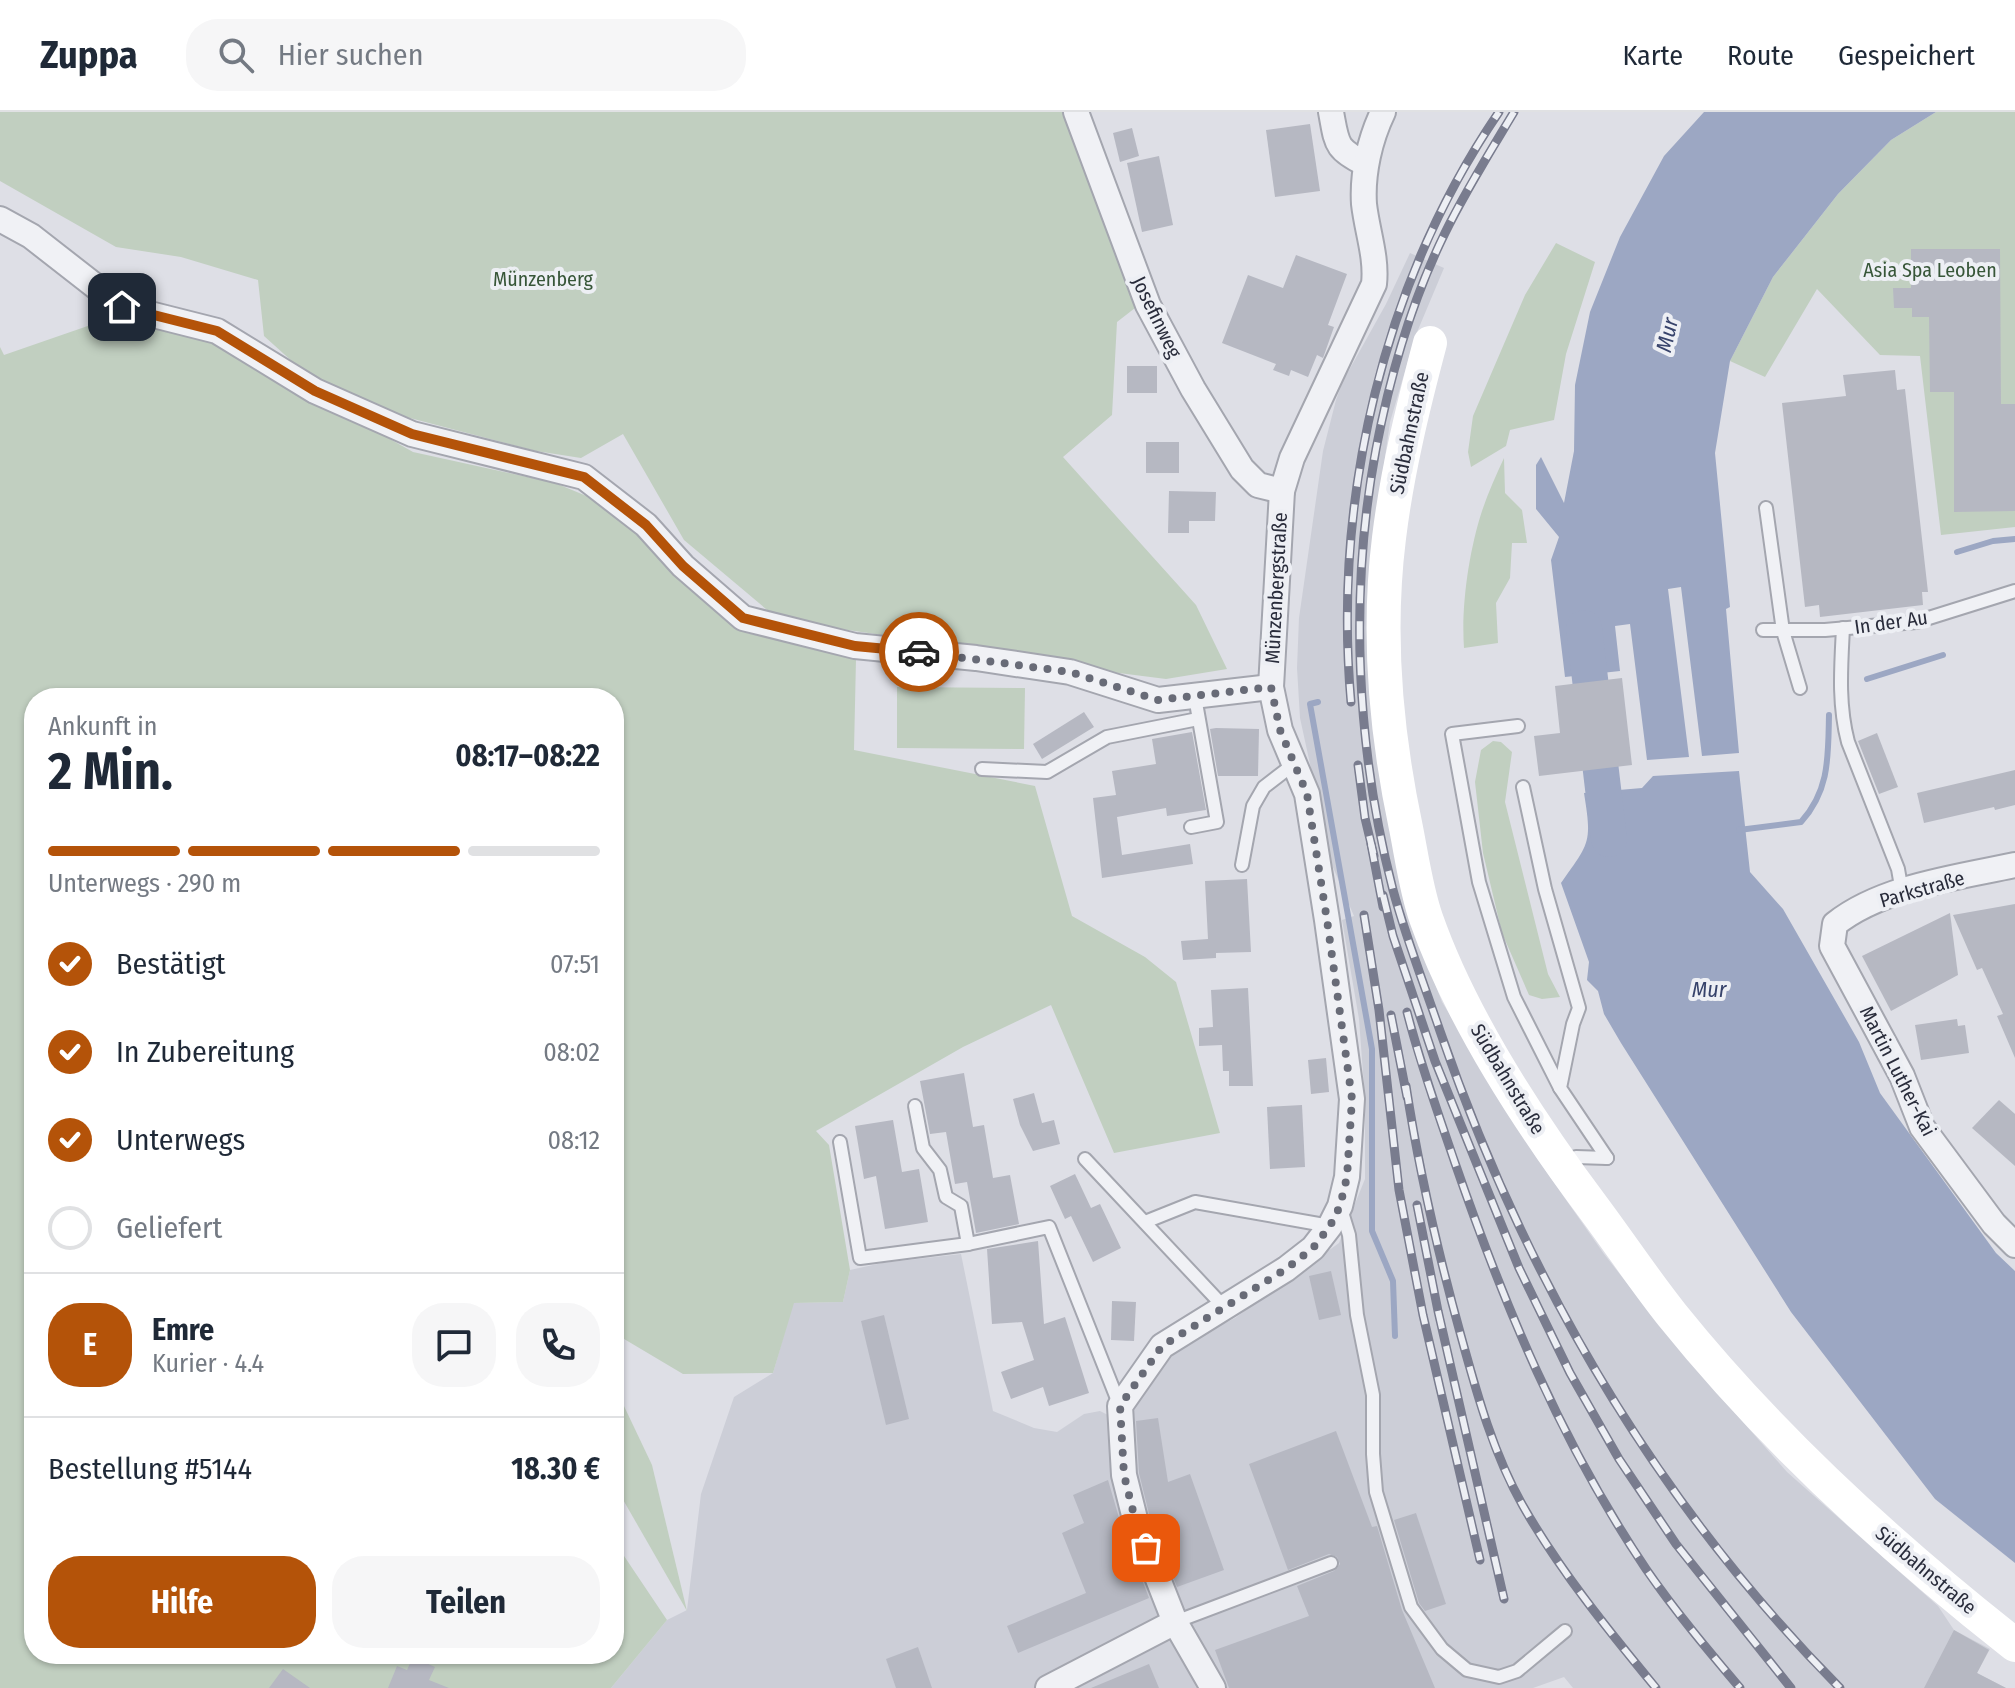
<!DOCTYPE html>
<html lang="de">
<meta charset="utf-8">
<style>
body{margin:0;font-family:"Fira Sans Condensed",sans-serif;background:#f6f6f7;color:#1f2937;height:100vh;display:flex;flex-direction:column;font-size:30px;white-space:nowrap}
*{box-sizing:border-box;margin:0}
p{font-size:26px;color:#747a83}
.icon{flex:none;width:44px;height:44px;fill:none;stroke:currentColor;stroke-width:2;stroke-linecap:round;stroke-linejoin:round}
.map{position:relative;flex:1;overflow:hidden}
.details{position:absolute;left:24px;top:576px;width:600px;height:976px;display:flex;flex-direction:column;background:#fff;border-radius:32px;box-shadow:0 2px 6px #0004}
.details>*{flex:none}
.pin{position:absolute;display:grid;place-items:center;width:68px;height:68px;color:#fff;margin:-34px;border-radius:16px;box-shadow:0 4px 12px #0006}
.courier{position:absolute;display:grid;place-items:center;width:80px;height:80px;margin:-40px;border:6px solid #b45309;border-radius:50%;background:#fff;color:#222;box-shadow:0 2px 10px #0007}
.head em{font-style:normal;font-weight:700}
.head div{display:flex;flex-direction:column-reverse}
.head{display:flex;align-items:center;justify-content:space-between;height:136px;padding:0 24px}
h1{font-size:52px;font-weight:700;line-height:60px}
.bar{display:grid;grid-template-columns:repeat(4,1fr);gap:12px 8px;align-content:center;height:96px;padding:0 24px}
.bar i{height:10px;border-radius:6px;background:#e0e1e3}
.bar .active{background:#b45309}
.bar p{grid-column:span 4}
.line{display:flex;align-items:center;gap:20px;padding:0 24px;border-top:2px solid #e0e1e3}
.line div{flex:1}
.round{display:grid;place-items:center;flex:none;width:84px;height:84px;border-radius:32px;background:#f6f6f7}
ol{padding:0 24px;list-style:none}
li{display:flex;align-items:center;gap:24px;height:88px}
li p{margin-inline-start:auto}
li .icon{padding:8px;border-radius:50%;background:#b45309;color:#fff;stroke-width:4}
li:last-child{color:#747a83}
li i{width:44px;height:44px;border:4px solid #e0e1e3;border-radius:50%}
.cta{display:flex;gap:16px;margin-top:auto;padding:16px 24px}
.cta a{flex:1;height:92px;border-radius:32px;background:#b45309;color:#fff;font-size:32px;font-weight:700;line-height:92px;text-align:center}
.cta a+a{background:#f6f6f7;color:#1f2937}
header{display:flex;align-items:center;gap:48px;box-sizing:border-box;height:112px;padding:0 40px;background:#fff;border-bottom:2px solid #e0e1e3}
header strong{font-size:38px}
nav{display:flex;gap:44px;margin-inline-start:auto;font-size:28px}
.search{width:560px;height:72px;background:#f6f6f7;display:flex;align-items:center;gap:20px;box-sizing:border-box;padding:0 28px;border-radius:32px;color:#747a83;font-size:30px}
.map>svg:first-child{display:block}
.built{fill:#ccced7}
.green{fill:#c1cfc0}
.water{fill:#9ca7c3}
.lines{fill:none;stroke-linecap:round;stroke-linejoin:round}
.stream{stroke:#9ca7c3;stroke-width:6}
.river{stroke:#9ca7c3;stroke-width:36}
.building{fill:#b6b8c2}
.lane-casing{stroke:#a4a6af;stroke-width:16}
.street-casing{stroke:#a4a6af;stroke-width:28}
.lane{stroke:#f0f1f5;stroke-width:12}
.street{stroke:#f0f1f5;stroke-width:24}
.secondary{stroke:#fff;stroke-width:34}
.rail-casing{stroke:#797c8e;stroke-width:9}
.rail{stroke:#edeff4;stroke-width:6;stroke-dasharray:18;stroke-linecap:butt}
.done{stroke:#686b77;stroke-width:8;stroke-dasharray:0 14.4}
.route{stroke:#b45309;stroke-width:10}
.labels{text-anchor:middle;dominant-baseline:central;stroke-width:8;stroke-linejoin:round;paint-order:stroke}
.park-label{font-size:20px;fill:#375638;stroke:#edeff4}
.street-label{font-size:20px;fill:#292c3b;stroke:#edeff4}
.water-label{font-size:22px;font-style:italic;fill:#37436b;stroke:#edeff4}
</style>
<header>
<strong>Zuppa</strong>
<div class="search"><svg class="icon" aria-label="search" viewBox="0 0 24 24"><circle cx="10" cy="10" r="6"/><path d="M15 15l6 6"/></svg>Hier suchen</div>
<nav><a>Karte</a><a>Route</a><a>Gespeichert</a></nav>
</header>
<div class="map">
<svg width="2015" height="1576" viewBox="0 0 2015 1576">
<rect width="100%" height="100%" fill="#dedfe6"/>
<path class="built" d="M1410,141L1444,156L1415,225L1390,310L1380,380L1404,790L1442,890L1536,1045L1604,1142L1677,1235L1787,1360L1938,1494L1954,1518L1990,1537L1977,1561L2006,1576H1573L1564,1565L1533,1576H611L667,1508L687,1498L701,1382L734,1285L773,1261L793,1191L843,1190L850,1158L882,1151L961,1142L993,1299L1034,1316L1057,1320L1084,1302L1100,1299L1108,1303L1131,1298L1170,1239L1235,1206L1339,1131L1365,1067V988L1359,907L1342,808L1354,804L1332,753L1300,606L1297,556L1299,506L1323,339L1336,288L1343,269L1386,192Z"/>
<g class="green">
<path d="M0,0H1064L1135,196L1117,210L1112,303L1063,345L1196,493L1227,557L1166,567L1064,554L951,533L779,508L684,428L623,322L581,346L536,339L387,300L315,270L264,224L258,168L181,145L116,135L0,69Z"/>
<path d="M1936,0H2015V415L1941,423L1920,244L1880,243L1817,177L1765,265L1730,249L1773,165L1838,82L1891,28Z"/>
<path d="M1556,131L1595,150L1566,242L1554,308L1510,318L1506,334L1471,355L1468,340L1473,304L1525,183Z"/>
<path d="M135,207L207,224L413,340L555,371L589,385L618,406L747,521L856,547L854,638L1035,674L1072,804L1145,845L1176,870L1220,1021L1114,1041L1051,893L963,935L816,1019L829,1033L850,1158L843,1190L794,1191L773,1261L683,1262L614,1221V586H34V1542H614V1429L667,1508L611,1576H0V235L4,243L105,208Z"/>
<path d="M1504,346L1505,381L1522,398L1527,431H1512L1510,466L1496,491L1498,531L1464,536C1461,494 1469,439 1482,399C1488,381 1496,363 1504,346Z"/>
<path d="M897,575L1025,576L1024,637L897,636Z"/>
<path d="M1493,629L1501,630L1512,640L1505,690L1548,862L1560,885L1542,887L1529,883L1502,821L1483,741L1475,670L1481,638Z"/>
<path d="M614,1273L652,1353L687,1499L614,1372Z"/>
</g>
<g class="water">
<path d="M1704,0H1936L1891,28L1838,82L1773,165L1730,249L1715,341L1730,495L1726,497L1739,641L1702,644L1681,475L1668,477L1689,645L1647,648L1630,512L1615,514L1620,559L1565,565L1551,448L1559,425L1536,397V353L1541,345L1564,391L1574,339L1575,273L1590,200L1620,125L1664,44Z"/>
<path d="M1739,659L1750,760L1783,797L1859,930L1880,981L1996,1141L2015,1159V1451L1935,1387L1791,1200L1621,931L1604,902L1598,879L1587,868L1589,850L1561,771C1590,730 1592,731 1584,681L1642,676L1653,664Z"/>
</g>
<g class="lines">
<g class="stream">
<path d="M1957,440L1993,429L2015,427"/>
<path d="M1867,567L1943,543"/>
<path d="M1318,590L1310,592L1372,937V1119L1393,1169L1395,1224"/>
<path d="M1739,718L1801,710C1830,678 1828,644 1829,603"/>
</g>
<path class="river" d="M1584,516L1609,727"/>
</g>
<g class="building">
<path d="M1310,12L1320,79L1275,85L1266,18Z"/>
<path d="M1132,16L1139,44L1120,50L1113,21Z"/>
<path d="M1159,44L1173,113L1142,120L1127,51Z"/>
<path d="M1911,137H2000L2001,292H2015V399L1954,400V280H1930L1929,205H1912V196H1894L1893,176H1911Z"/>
<path d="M1296,143L1347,162L1328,213L1334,215L1323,246L1317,243L1308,265L1291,258L1289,264L1273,258L1276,252L1222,231L1248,163L1283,176Z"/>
<rect x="1127" y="254" width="30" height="27"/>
<path d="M1895,258L1897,278L1905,277L1928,480H1922L1923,493L1820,505L1819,493L1805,495L1782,291L1846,284L1843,263Z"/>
<rect x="1146" y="330" width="33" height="31"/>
<path d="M1169,379L1216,380L1215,409H1189V421H1168Z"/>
<path d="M1622,566L1632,653L1539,664L1534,624L1560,621L1555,574Z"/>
<path d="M1084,600L1094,615L1042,647L1033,632Z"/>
<path d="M1216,616L1259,617L1258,664H1218L1210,617Z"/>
<path d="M1192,620L1206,698L1167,704L1166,696L1117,705L1122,743L1190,732L1193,752L1102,766L1093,686L1116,683L1112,659L1156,652L1152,627Z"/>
<path d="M1877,621L1898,675L1879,682L1858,629Z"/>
<path d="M2015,658V693L1995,698L1994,695L1924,711L1917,681Z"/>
<path d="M1247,767L1251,840L1216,841V846L1183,848L1181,829L1208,827L1205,769Z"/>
<path d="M2015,792V946L1997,904L2003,902L1982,856L1977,858L1953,803Z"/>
<path d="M1950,801L1958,863L1891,899L1862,844Z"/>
<path d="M1248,876L1253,974H1229V959H1223L1222,933L1199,934V916L1213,915L1211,878Z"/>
<path d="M1957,907L1958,914L1965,913L1969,941L1921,948L1915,913Z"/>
<path d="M1326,946L1329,980L1311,982L1308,948Z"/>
<path d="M964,961L973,1015L984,1013L993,1066L1010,1063L1019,1112L976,1121L967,1070L955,1072L946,1020L930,1022L920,969Z"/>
<path d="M1034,981L1042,1011L1054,1008L1060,1032L1033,1039L1020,1013L1013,987Z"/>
<path d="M1999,988L2015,1002V1054L1972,1016Z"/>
<path d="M1302,993L1305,1055L1270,1057L1267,995Z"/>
<path d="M893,1008L902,1060L919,1057L928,1110L885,1117L876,1064L864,1067L855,1014Z"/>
<path d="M1075,1062L1091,1096L1100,1092L1121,1136L1093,1150L1071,1104L1065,1107L1050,1074Z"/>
<path d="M1038,1129L1044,1212L1065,1205L1089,1281L1049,1294L1043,1275L1011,1287L1001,1260L1034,1248L1022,1210L992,1212L987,1137Z"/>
<path d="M1331,1159L1341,1203L1319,1208L1309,1164Z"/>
<path d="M1112,1189L1136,1190L1134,1229L1111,1228Z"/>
<path d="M884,1203L909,1307L886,1313L861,1209Z"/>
<path d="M1158,1306L1168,1370L1190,1362L1224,1458L1177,1475L1150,1406L1139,1361L1136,1309Z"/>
<path d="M1336,1319L1372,1415L1377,1414L1402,1498L1435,1576H1229L1215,1538L1309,1504L1297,1474L1334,1459L1340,1452L1337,1445L1329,1442L1288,1458L1249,1352Z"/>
<path d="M1108,1368L1122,1416L1149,1486L1018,1541L1007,1514L1086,1481L1062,1421L1084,1411L1073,1383Z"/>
<path d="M1416,1401L1446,1492L1425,1499L1419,1491L1394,1408Z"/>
<path d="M1954,1518L1989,1538L1977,1561L2006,1576H1924Z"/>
<path d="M918,1535L932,1576H896L886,1547Z"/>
<path d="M413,1545L435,1555L429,1568L449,1576H388L397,1554L407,1558Z"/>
<path d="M1149,1552L1159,1576H1091Z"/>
<path d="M283,1557L310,1576H269Z"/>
</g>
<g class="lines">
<g class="lane-casing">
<g id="lane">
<path d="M1766,396L1783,519L1800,576"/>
<path d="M1843,516C1841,555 1838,592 1848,630L1898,757L1902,780"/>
<path d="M1763,518H1825L1916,510L2015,479"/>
<path d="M1518,614L1452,622L1479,770L1514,885L1560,976"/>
<path d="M982,657L1047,660L1107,625L1198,607"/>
<path d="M1523,675L1545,777L1579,896L1573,912L1560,976L1607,1046"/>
<path d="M1191,715L1217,710L1195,585"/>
<path d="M1242,753L1253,694L1264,675L1294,652"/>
<path d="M915,994L923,1036L940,1058L946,1085L961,1094L968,1132"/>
<path d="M840,1030L860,1146L968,1132L1049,1115L1120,1294"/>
<path d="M1085,1047L1224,1195"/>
<path d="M1563,1051L1576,1045L1607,1046"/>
<path d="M1341,1097L1349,1123L1357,1203L1373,1283V1342L1376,1380L1411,1495L1442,1537L1467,1558L1499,1565L1517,1559L1565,1519"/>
<path d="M1145,1110L1195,1090L1330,1114"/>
<path d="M1175,1510L1331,1451"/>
</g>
</g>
<g class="street-casing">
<g id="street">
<path d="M1076,0L1148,193L1193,277L1242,357L1258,373L1282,379"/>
<path d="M1331,0C1337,32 1335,37 1366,52"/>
<path d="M0,107L31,124L122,195L217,219L315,279L412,322L584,365L646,413L683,454L743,506L855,534L976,546L1070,560L1158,588L1271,575"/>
<path d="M2015,753C1958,765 1881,775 1835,812L1832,834L1902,964L1922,1015L1994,1112L2015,1133"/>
<path d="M1048,1576L1175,1510"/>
<path d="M1213,1576L1175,1510L1136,1411L1124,1363L1120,1294L1162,1234L1286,1157L1313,1136L1330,1114L1340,1094L1347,1065L1352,987L1327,808L1307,682L1280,618L1271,575L1282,379L1292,346L1374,172C1377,145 1367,119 1364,92C1362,61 1370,27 1383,0"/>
</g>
</g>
<use href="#lane" class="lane"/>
<use href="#street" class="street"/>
<path class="secondary" d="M1430,231C1413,295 1397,360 1389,426C1377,522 1386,622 1406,716C1412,746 1416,777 1426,806C1461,906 1532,1014 1595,1098C1621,1133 1645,1169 1672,1203C1770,1325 1893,1437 2015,1533"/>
<g class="rail-casing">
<g id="rail">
<path d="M1514,0C1490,40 1465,80 1445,121C1412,188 1390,264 1376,337C1349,482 1356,635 1393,778C1406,826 1424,872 1440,919C1525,1166 1655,1389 1840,1576"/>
<path d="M1351,590C1333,386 1383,170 1499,0"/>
<path d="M1358,653L1365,706L1374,744"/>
<path d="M1371,732L1383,795"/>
<path d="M1383,783L1393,824L1435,949L1519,1156L1570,1261L1619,1347L1676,1432L1791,1576"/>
<path d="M1364,803L1379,898L1399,1078L1423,1203L1480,1448"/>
<path d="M1407,900C1420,951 1438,1001 1455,1051C1504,1193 1562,1332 1646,1457C1675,1499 1707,1537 1740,1576"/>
<path d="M1391,903L1407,985"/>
<path d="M1406,974C1419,1059 1438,1141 1461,1224C1477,1282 1493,1341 1523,1394C1560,1459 1609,1519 1656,1576"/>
<path d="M1417,1093L1438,1199L1504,1487"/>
</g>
</g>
<use href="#rail" class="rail"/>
</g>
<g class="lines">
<path class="done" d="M919,540L1070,560L1158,588L1271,575L1280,618L1307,682L1327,808L1352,987L1347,1065L1340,1094L1330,1114L1313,1136L1286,1157L1162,1234L1120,1294L1124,1363L1136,1411L1146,1436"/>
<path class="route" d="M122,195L217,219L315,279L412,322L584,365L646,413L683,454L743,506L855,534L919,540"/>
</g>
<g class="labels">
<g class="park-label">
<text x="1930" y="158">Asia Spa Leoben</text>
<text x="543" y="167">Münzenberg</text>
</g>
<g class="street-label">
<text transform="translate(1157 205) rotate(64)">Josefinweg</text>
<text transform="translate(1409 321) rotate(-78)">Südbahnstraße</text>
<text transform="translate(1276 476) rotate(-87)">Münzenbergstraße</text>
<text transform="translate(1891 510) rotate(-8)">In der Au</text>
<text transform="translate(1922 777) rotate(-16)">Parkstraße</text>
<text transform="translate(1898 959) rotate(63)">Martin Luther-Kai</text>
<text transform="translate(1508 967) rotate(59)">Südbahnstraße</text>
<text transform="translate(1926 1458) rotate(40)">Südbahnstraße</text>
</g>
<g class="water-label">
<text transform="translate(1667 223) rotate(-77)">Mur</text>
<text x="1709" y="877">Mur</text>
</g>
</g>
</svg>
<div class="pin" style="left:1146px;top:1436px;background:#ea580c"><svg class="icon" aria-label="bag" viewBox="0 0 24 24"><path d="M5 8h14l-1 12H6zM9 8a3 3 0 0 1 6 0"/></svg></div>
<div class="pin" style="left:122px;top:195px;background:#1f2937"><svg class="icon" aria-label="home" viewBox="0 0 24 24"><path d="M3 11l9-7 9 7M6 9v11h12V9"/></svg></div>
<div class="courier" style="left:919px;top:540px"><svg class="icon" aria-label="car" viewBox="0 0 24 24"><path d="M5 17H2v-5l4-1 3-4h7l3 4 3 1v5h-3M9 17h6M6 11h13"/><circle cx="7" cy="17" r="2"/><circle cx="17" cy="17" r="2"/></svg></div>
<section class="details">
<div class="head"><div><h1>2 Min.</h1><p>Ankunft in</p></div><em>08:17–08:22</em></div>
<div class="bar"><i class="active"></i><i class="active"></i><i class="active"></i><i></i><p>Unterwegs · 290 m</p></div>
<ol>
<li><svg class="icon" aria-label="check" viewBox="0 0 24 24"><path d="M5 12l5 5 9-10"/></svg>Bestätigt<p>07:51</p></li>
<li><svg class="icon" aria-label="check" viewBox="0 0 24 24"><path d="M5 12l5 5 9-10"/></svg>In Zubereitung<p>08:02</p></li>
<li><svg class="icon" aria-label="check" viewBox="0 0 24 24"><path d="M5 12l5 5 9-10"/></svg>Unterwegs<p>08:12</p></li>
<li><i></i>Geliefert</li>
</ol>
<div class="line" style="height:144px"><b class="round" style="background:#b45309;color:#fff">E</b><div><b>Emre</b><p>Kurier · 4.4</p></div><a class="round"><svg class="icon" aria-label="chat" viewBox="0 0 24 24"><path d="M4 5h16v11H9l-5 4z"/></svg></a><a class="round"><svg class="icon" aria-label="phone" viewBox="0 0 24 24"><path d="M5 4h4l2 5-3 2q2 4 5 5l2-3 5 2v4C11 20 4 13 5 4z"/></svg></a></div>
<div class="line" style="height:104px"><div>Bestellung #5144</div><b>18.30 €</b></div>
<div class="cta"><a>Hilfe</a><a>Teilen</a></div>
</section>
</div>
